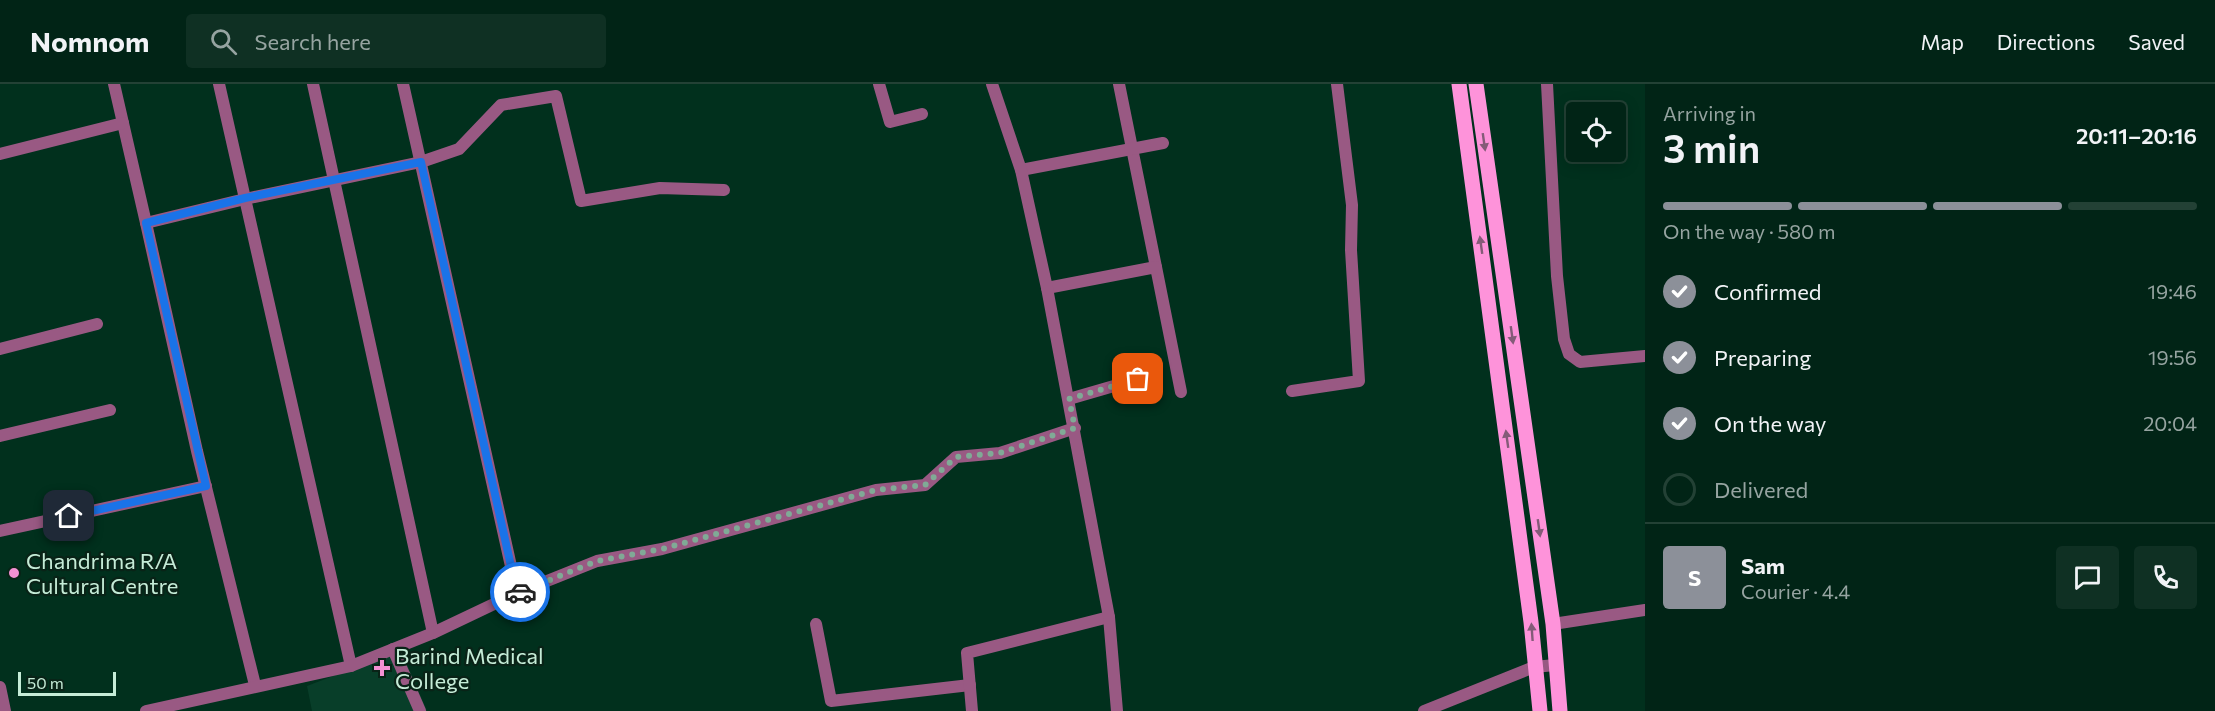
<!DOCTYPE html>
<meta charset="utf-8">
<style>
body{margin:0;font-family:Commissioner,sans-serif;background:#0f3023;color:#f1f3f6;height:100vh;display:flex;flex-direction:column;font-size:22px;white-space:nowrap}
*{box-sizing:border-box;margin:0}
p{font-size:20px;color:#96a4a1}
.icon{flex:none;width:33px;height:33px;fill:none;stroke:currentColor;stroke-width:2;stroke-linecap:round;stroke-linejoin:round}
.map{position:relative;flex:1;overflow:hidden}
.details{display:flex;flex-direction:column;background:#012416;width:570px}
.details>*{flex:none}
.fabs{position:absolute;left:1566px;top:18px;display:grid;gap:12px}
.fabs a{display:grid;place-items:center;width:60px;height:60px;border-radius:6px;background:#012416;box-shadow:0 3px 15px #0003,0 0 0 2px #234135;font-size:30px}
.scale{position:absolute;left:18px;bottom:15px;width:98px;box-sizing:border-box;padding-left:6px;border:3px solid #c5ecd7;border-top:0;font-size:16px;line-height:21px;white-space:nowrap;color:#c5ecd7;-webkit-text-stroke:4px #092317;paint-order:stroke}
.pin{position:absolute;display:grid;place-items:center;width:51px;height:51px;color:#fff;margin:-26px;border-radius:12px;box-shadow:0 3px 9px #0006}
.courier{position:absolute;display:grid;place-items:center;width:60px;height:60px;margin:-30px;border:4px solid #1a73e8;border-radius:50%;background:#fff;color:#222;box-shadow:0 2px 8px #0007}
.headline em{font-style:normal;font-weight:600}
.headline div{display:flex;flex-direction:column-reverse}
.headline{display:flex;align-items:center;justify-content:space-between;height:102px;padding:0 18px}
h1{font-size:39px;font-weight:600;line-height:45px}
.bar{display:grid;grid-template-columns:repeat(4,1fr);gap:9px 6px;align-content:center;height:72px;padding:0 18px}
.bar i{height:8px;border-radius:4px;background:#234135}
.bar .on{background:#8c9099}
.bar p{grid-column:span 4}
.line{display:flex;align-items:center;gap:15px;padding:0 18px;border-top:2px solid #234135}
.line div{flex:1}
.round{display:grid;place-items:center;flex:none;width:63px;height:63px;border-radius:6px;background:#0f3023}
ol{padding:0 18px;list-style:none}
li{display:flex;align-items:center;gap:18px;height:66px}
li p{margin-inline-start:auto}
li .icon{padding:6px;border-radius:50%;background:#8c9099;color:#fff;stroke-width:4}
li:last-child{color:#96a4a1}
li i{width:33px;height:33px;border:3px solid #234135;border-radius:50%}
header{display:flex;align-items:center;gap:36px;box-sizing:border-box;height:84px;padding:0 30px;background:#012416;border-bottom:2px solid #234135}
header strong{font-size:28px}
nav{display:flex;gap:33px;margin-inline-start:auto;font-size:21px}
.search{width:420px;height:54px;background:#0f3023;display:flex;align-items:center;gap:15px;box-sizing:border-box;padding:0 21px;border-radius:6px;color:#96a4a1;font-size:22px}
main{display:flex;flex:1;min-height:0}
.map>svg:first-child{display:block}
.built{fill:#083e29}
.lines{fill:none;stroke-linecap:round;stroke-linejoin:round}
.minor{stroke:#995983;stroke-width:12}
.tertiary{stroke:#995983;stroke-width:12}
.primary{stroke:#fe93da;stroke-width:15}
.oneway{fill:#845b78}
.done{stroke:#80aa96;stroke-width:6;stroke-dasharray:0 10.8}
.route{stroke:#1a73e8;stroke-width:8}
.poi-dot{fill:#f491d3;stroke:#092317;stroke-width:2}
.labels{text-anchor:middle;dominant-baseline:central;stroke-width:4.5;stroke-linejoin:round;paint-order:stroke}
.poi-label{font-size:22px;fill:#c5ecd7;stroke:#092317;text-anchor:start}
</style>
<header>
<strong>Nomnom</strong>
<div class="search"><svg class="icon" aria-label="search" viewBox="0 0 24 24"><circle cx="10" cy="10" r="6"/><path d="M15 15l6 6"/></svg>Search here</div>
<nav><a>Map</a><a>Directions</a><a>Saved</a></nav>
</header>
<main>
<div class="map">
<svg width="1645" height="627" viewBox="0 0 1645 627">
<rect width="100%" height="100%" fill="#01301d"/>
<path class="built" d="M401,566L427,627H312L307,602Z"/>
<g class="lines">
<g class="minor">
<path d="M114,0L146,139"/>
<path d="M219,0L351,582"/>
<path d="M313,0L433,549"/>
<path d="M403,0L517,509"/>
<path d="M879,0L890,38L922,30"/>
<path d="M1119,0L1156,183"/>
<path d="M1547,0L1557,192L1564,255L1569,270L1580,278L1645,272"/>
<path d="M0,70L123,39"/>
<path d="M1021,86L1163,59"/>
<path d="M1047,204L1156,183L1181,308"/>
<path d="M0,265L97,240"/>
<path d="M1292,307L1359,297L1351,166L1352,121L1337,0"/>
<path d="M1069,315L1138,295"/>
<path d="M0,352L110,326"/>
<path d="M0,447L206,402"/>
<path d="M816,540L831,617L970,601"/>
<path d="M1553,540L1645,526"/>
<path d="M393,565L420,627"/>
<path d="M254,597L197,367L146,139L245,115L421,78L459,65L501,21L556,12L581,117L660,104L724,106"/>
<path d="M0,603L5,627"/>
<path d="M146,627L351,582L433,549L517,509L597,477L662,465L876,406L925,401L956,373L1000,369L1075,344"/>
<path d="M972,627L967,569L1109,533"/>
<path d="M1424,627L1534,583L1555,581"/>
</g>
<path class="tertiary" d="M992,0L1021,86L1047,204L1109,533L1117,627"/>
<g class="primary">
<path d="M1459,0L1531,538L1540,627"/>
<path d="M1476,0L1553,540L1560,627"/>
</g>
</g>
<defs><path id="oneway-solid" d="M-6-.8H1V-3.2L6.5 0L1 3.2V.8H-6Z" transform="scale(1.5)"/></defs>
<g class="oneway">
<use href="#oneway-solid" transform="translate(1484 58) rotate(82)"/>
<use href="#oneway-solid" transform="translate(1481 161) rotate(-98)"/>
<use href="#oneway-solid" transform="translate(1512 251) rotate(82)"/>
<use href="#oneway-solid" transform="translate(1507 355) rotate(-98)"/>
<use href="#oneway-solid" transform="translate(1539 444) rotate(82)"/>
<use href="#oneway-solid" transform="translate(1532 548) rotate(-94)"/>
</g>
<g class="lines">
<path class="done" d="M520,508L597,477L662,465L876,406L925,401L956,373L1000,369L1075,344L1069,315L1138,295"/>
<path class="route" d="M69,432L206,402L146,139L245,114L421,78L517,509L520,508"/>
</g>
<g class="poi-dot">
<circle cx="14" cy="489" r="6"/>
<path d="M379 575h6v6h6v6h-6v6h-6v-6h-6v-6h6z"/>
</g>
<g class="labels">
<g class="poi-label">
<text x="26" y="476">Chandrima R/A<tspan x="26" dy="25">Cultural Centre</tspan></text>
<text x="395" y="571">Barind Medical<tspan x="395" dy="25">College</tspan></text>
</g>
</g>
</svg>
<div class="fabs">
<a><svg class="icon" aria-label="locate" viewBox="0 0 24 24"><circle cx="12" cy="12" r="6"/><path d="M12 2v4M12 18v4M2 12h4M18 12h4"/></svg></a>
</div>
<div class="scale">50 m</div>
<div class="pin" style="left:1138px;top:295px;background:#ea580c"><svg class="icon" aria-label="bag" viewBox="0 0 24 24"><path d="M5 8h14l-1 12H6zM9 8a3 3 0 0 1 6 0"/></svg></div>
<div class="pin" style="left:69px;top:432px;background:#1f2937"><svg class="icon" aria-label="home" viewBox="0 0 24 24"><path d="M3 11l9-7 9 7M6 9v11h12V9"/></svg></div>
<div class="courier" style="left:520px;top:508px"><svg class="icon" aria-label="car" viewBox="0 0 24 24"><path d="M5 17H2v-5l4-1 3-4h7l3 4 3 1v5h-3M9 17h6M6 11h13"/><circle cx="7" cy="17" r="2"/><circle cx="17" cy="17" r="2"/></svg></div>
</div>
<section class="details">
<div class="headline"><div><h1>3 min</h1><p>Arriving in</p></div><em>20:11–20:16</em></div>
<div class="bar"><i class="on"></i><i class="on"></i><i class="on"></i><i></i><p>On the way · 580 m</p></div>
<ol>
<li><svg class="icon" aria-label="check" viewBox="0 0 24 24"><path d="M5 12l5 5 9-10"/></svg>Confirmed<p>19:46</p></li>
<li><svg class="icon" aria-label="check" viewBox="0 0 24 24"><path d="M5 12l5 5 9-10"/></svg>Preparing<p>19:56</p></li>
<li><svg class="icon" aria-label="check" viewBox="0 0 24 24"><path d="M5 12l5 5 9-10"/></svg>On the way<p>20:04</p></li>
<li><i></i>Delivered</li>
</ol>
<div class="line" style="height:108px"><b class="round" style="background:#8c9099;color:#fff">S</b><div><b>Sam</b><p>Courier · 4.4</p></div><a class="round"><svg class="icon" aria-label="chat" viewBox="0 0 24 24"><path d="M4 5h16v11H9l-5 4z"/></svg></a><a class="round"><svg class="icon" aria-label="phone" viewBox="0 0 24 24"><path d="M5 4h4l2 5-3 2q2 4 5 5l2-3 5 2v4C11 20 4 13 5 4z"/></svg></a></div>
</section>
</main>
